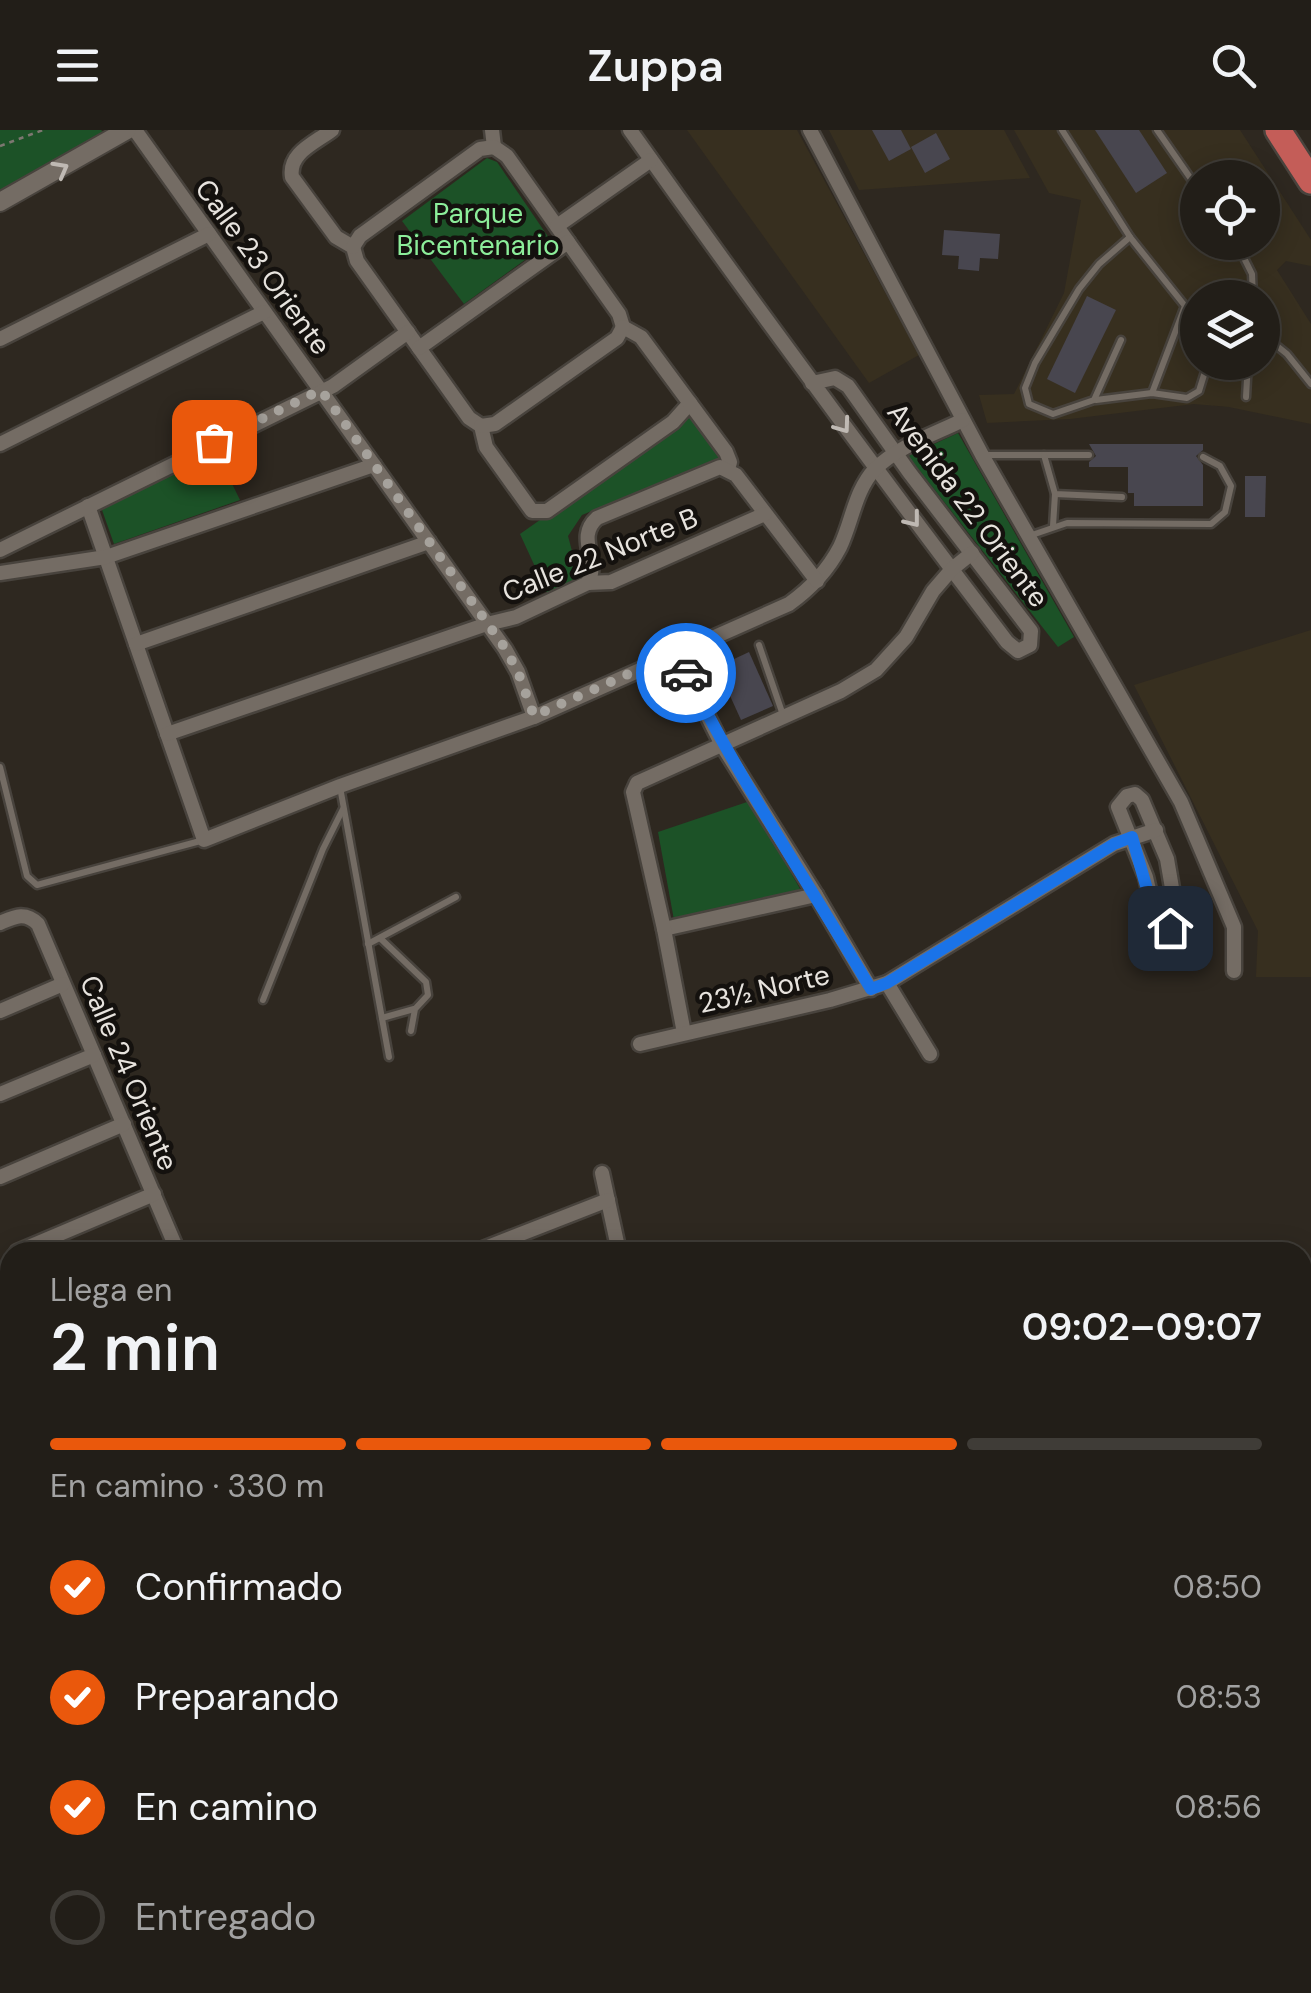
<!DOCTYPE html>
<html lang="es">
<meta charset="utf-8">
<style>
body{margin:0;font-family:"DM Sans",sans-serif;background:#2e2b25;color:#f1f3f6;height:100vh;display:flex;flex-direction:column;font-size:38px;white-space:nowrap}
*{box-sizing:border-box;margin:0}
p{font-size:32px;color:#a2a2a2}
.icon{flex:none;width:55px;height:55px;fill:none;stroke:currentColor;stroke-width:2;stroke-linecap:round;stroke-linejoin:round}
.map{position:relative;flex:1;overflow:hidden}
.details{position:absolute;left:0px;top:1112px;width:1312px;height:752px;display:flex;flex-direction:column;background:#221e18;border-radius:30px 30px 0 0;box-shadow:0 5px 25px #0003,0 0 0 2px #3f3c37}
.details>*{flex:none}
.buttons{position:absolute;left:1180px;top:30px;display:grid;gap:20px}
.buttons a{display:grid;place-items:center;width:100px;height:100px;border-radius:50%;background:#221e18;box-shadow:0 5px 25px #0003,0 0 0 2px #3f3c37;font-size:50px}
.pin{position:absolute;display:grid;place-items:center;width:85px;height:85px;color:#fff;margin:-42px;border-radius:20px;box-shadow:0 5px 15px #0006}
.courier{position:absolute;display:grid;place-items:center;width:100px;height:100px;margin:-50px;border:8px solid #1a73e8;border-radius:50%;background:#fff;color:#222;box-shadow:0 2px 12px #0007}
.overview em{font-style:normal;font-weight:600}
.overview div{display:flex;flex-direction:column-reverse}
.overview{display:flex;align-items:center;justify-content:space-between;height:170px;padding:0 50px}
h1{font-size:65px;font-weight:600;line-height:75px}
.bar{display:grid;grid-template-columns:repeat(4,1fr);gap:15px 10px;align-content:center;height:120px;padding:0 50px}
.bar i{height:12px;border-radius:8px;background:#3f3c37}
.bar .current{background:#ea580c}
.bar p{grid-column:span 4}
ol{padding:0 50px;list-style:none}
li{display:flex;align-items:center;gap:30px;height:110px}
li p{margin-inline-start:auto}
li .icon{padding:10px;border-radius:50%;background:#ea580c;color:#fff;stroke-width:4}
li:last-child{color:#a2a2a2}
li i{width:55px;height:55px;border:5px solid #3f3c37;border-radius:50%}
header{display:flex;justify-content:space-between;align-items:center;height:130px;padding:0 50px;background:#221e18;font-size:45px;font-weight:600}
.map>svg:first-child{display:block}
.industrial{fill:#372f1f;fill-rule:evenodd}
.green{fill:#1c5227}
.building{fill:#48464f}
.lines{fill:none;stroke-linecap:round;stroke-linejoin:round}
.service-casing{stroke:#48433d;stroke-width:11}
.minor-casing{stroke:#48433d;stroke-width:19}
.tertiary-casing{stroke:#48433d;stroke-width:22}
.motorway-casing{stroke:#48433d;stroke-width:30}
.path{stroke:#7c7770;stroke-width:2.5;stroke-dasharray:5 5;stroke-linecap:butt}
.service{stroke:#746c64;stroke-width:6}
.minor{stroke:#746c64;stroke-width:14}
.tertiary{stroke:#746c64;stroke-width:18}
.motorway{stroke:#c45d58;stroke-width:25}
.oneway{stroke:#bfb9b3}
.done{stroke:#a6a29c;stroke-width:10;stroke-dasharray:0 18}
.route{stroke:#1a73e8;stroke-width:12}
.labels{text-anchor:middle;dominant-baseline:central;stroke-width:9;stroke-linejoin:round;paint-order:stroke}
.park-label{font-size:28px;fill:#8ced9a;stroke:#14110e}
.street-label{font-size:28px;fill:#e7e3de;stroke:#14110e}
</style>
<header><svg class="icon" aria-label="menu" viewBox="0 0 24 24"><path d="M4 6h16M4 12h16M4 18h16"/></svg>Zuppa<svg class="icon" aria-label="search" viewBox="0 0 24 24"><circle cx="10" cy="10" r="6"/><path d="M15 15l6 6"/></svg></header>
<div class="map">
<svg width="1311" height="1863" viewBox="0 0 1311 1863">
<rect width="100%" height="100%" fill="#2e2820"/>
<g class="industrial">
<path d="M687,0H797L919,225L869,253Z"/>
<path d="M829,0H1004L1030,48L859,60Z"/>
<path d="M1014,0H1240L1311,110V136L1286,131L1277,140L1311,194V294L1229,277L1194,274L1070,289L987,293L979,265L1014,264L1064,163L1081,70L1049,63ZM1198,48H1262V112H1198ZM1198,168H1262V232H1198Z"/>
<path d="M1311,500V847H1256L1258,801L1134,555Z"/>
</g>
<g class="green">
<path d="M0,0H101L103,2L53,34L0,60Z"/>
<path d="M487,28L497,32L551,111L464,174L402,91Z"/>
<path d="M689,285L721,328L582,385L568,406L576,436L575,454L548,465L520,404Z"/>
<path d="M958,303L1074,507L1058,517L908,326Z"/>
<path d="M216,321L240,370L114,414L102,380Z"/>
<path d="M750,671L803,764L674,790L658,702Z"/>
</g>
<g class="building">
<path d="M872,0H901L911,19L889,31Z"/>
<path d="M1095,0H1139L1167,43L1136,63Z"/>
<path d="M936,3L950,29L925,43L911,17Z"/>
<path d="M944,100L1000,104L998,129L980,128L979,141L958,139L959,126L942,125Z"/>
<path d="M1087,166L1116,180L1075,263L1047,249Z"/>
<path d="M1089,314H1203V320L1196,326L1203,335V376H1134V363H1128V337H1089V332L1096,326Z"/>
<path d="M1245,346H1266L1265,387H1245Z"/>
<path d="M749,522L773,576L741,590L717,537Z"/>
</g>
<g class="lines">
<g class="service-casing">
<g id="service">
<path d="M1062,0L1130,107L1099,134L1079,159L1035,233L1025,258L1029,274L1053,284L1094,270L1121,210"/>
<path d="M1157,0L1198,59"/>
<path d="M1130,107L1185,176L1152,263"/>
<path d="M1236,112L1252,144L1253,168"/>
<path d="M1185,176L1198,186"/>
<path d="M1262,204L1287,224L1311,254"/>
<path d="M1246,267L1248,232"/>
<path d="M1096,270L1152,263L1187,268L1199,261L1208,232"/>
<path d="M985,325H1089"/>
<path d="M1044,325L1055,364L1122,367"/>
<path d="M1053,396L1055,364"/>
<path d="M1029,406L1067,393L1211,394L1225,382L1231,356L1220,336L1203,327"/>
<path d="M759,515L783,585"/>
<path d="M0,637L27,746L37,755L204,710"/>
<path d="M340,657L389,927"/>
<path d="M380,808L426,852L428,865L415,879L411,901"/>
<path d="M368,814L456,767"/>
<path d="M263,870L323,719L343,679"/>
<path d="M382,888L414,879"/>
</g>
</g>
<g class="minor-casing">
<g id="minor">
<path d="M135,0L505,519L518,542L534,587"/>
<path d="M332,0C315,13 288,23 292,47L336,107L353,117L357,131L469,288L481,296L486,317L532,381H547L673,292L690,273"/>
<path d="M492,0L494,17"/>
<path d="M630,0C753,173 878,343 1007,512L1018,521L1030,515L1031,501L909,342L848,256L835,248L812,253"/>
<path d="M810,0L982,325L1181,672L1234,797V841"/>
<path d="M494,17L507,26L619,184L623,197"/>
<path d="M557,96L651,30"/>
<path d="M353,117L360,106L480,19L494,17"/>
<path d="M623,197L641,207L726,322L730,332L728,339"/>
<path d="M0,209L209,104"/>
<path d="M419,218L568,112"/>
<path d="M481,296L495,294L617,208L623,197"/>
<path d="M0,314L264,182"/>
<path d="M88,376L204,710L340,656L534,587L789,474C810,459 828,440 840,417C852,392 855,360 875,339C898,316 935,304 963,290"/>
<path d="M0,420L333,256L408,202"/>
<path d="M0,443L106,427L374,335"/>
<path d="M588,453C600,429 575,408 597,388L720,337L736,345L817,451"/>
<path d="M136,514L429,412"/>
<path d="M676,523L722,615L816,765L871,859"/>
<path d="M167,604L487,494L516,487L588,453L611,452L765,384"/>
<path d="M1135,664L1142,670L1167,729L1177,787L1169,798L1157,794L1146,747L1118,677L1127,666Z"/>
<path d="M0,793C14,787 25,781 38,794L178,1122"/>
<path d="M664,799L816,765"/>
<path d="M887,853L930,924"/>
<path d="M0,881L63,854"/>
<path d="M684,903L664,799L633,662L637,653L841,561L876,540L906,507L933,461L952,439L972,423"/>
<path d="M640,914L830,870L887,853L1114,714L1156,700"/>
<path d="M0,964L94,925"/>
<path d="M602,1043L619,1122"/>
<path d="M0,1047L124,994"/>
<path d="M17,1122L154,1064"/>
<path d="M475,1122L608,1070"/>
<path d="M0,1219L10,1215"/>
<path d="M0,1240L10,1263"/>
<path d="M0,1314L10,1310"/>
<path d="M0,1405L10,1401"/>
<path d="M0,1495L10,1491"/>
<path d="M0,1609L10,1606"/>
<path d="M183,1855L186,1863"/>
<path d="M79,1863L101,1855"/>
<path d="M222,1863L244,1855"/>
</g>
</g>
<g class="tertiary-casing">
<g id="tertiary">
<path d="M0,72L127,0"/>
<path d="M0,1704L10,1728"/>
<path d="M53,1855L55,1863"/>
</g>
</g>
<g class="motorway-casing">
<path id="motorway" d="M1278,0L1311,51"/>
</g>
<path class="path" d="M0,16L43,0"/>
<use href="#service" class="service"/>
<use href="#minor" class="minor"/>
<use href="#tertiary" class="tertiary"/>
<use href="#motorway" class="motorway"/>
</g>
<defs><path id="oneway-chevron" d="M-2-3.5L2.5 0L-2 3.5" fill="none" stroke-width="1.6" stroke-linecap="round" stroke-linejoin="round" transform="scale(2.5)"/></defs>
<g class="oneway">
<use href="#oneway-chevron" transform="translate(61 39) rotate(-29)"/>
<use href="#oneway-chevron" transform="translate(843 296) rotate(54)"/>
<use href="#oneway-chevron" transform="translate(913 390) rotate(52)"/>
</g>
<g class="lines">
<path class="done" d="M214,312L321,260L505,518L518,542L534,586L676,523L686,543"/>
<path class="route" d="M686,543C741,652 809,754 871,859L887,853L1114,714L1132,707L1157,794L1170,798"/>
</g>
<g class="labels">
<g class="park-label">
<text x="478" y="83">Parque<tspan x="478" dy="32">Bicentenario</tspan></text>
</g>
<g class="street-label">
<text transform="translate(263 137) rotate(54)">Calle 23 Oriente</text>
<text transform="translate(968 375) rotate(53)">Avenida 22 Oriente</text>
<text transform="translate(600 425) rotate(-22)">Calle 22 Norte B</text>
<text transform="translate(764 859) rotate(-13)">23½ Norte</text>
<text transform="translate(129 943) rotate(67)">Calle 24 Oriente</text>
</g>
</g>
</svg>
<div class="buttons">
<a><svg class="icon" aria-label="locate" viewBox="0 0 24 24"><circle cx="12" cy="12" r="6"/><path d="M12 2v4M12 18v4M2 12h4M18 12h4"/></svg></a>
<a><svg class="icon" aria-label="layers" viewBox="0 0 24 24"><path d="M12 4l9 5-9 5-9-5zM3 14l9 5 9-5"/></svg></a>
</div>
<div class="pin" style="left:214px;top:312px;background:#ea580c"><svg class="icon" aria-label="bag" viewBox="0 0 24 24"><path d="M5 8h14l-1 12H6zM9 8a3 3 0 0 1 6 0"/></svg></div>
<div class="pin" style="left:1170px;top:798px;background:#1f2937"><svg class="icon" aria-label="home" viewBox="0 0 24 24"><path d="M3 11l9-7 9 7M6 9v11h12V9"/></svg></div>
<div class="courier" style="left:686px;top:543px"><svg class="icon" aria-label="car" viewBox="0 0 24 24"><path d="M5 17H2v-5l4-1 3-4h7l3 4 3 1v5h-3M9 17h6M6 11h13"/><circle cx="7" cy="17" r="2"/><circle cx="17" cy="17" r="2"/></svg></div>
<section class="details">
<div class="overview"><div><h1>2 min</h1><p>Llega en</p></div><em>09:02–09:07</em></div>
<div class="bar"><i class="current"></i><i class="current"></i><i class="current"></i><i></i><p>En camino · 330 m</p></div>
<ol>
<li><svg class="icon" aria-label="check" viewBox="0 0 24 24"><path d="M5 12l5 5 9-10"/></svg>Confirmado<p>08:50</p></li>
<li><svg class="icon" aria-label="check" viewBox="0 0 24 24"><path d="M5 12l5 5 9-10"/></svg>Preparando<p>08:53</p></li>
<li><svg class="icon" aria-label="check" viewBox="0 0 24 24"><path d="M5 12l5 5 9-10"/></svg>En camino<p>08:56</p></li>
<li><i></i>Entregado</li>
</ol>
</section>
</div>
